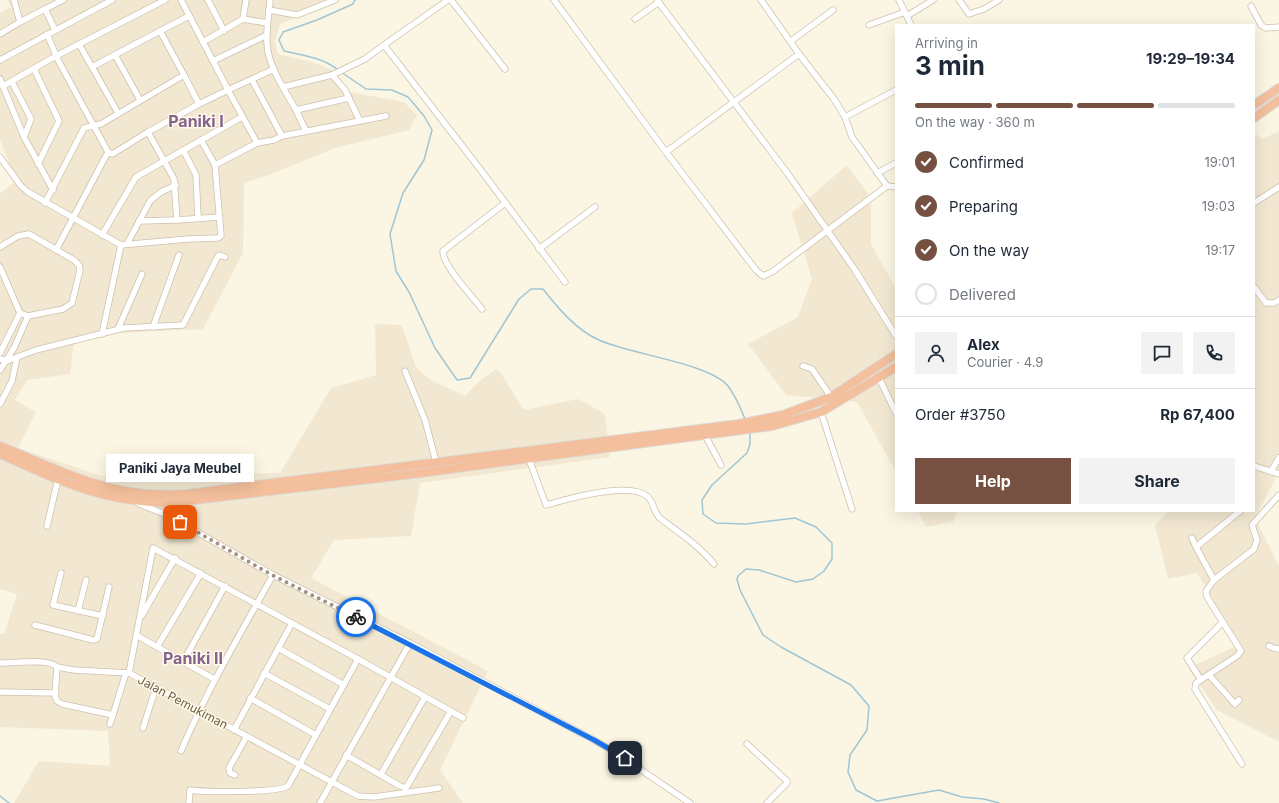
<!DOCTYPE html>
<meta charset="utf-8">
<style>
body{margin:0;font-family:Inter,sans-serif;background:#f2f2f3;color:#1f2937;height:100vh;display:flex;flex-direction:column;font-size:15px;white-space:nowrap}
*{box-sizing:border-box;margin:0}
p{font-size:13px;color:#747a83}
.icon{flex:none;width:22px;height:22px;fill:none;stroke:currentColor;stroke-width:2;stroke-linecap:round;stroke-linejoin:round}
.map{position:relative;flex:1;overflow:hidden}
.side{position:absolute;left:895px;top:24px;width:360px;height:488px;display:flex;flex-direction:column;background:#fff;border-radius:0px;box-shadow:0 4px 16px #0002}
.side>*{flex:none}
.pin{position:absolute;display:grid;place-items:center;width:34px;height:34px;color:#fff;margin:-17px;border-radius:8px;box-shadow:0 2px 6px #0006}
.courier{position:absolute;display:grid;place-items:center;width:40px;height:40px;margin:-20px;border:3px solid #1a73e8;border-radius:50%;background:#fff;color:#222;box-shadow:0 1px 5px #0007}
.bubble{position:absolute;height:28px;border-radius:0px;background:#fff;box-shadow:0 4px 16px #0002;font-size:13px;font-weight:700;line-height:28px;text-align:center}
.head em{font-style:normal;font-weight:700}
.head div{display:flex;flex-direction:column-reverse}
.head{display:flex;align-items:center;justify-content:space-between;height:68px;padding:0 20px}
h1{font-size:26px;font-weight:700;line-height:30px}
.bar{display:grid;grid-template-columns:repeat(4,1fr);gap:6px 4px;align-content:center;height:48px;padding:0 20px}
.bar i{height:5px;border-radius:3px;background:#e0e1e3}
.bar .active{background:#765141}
.bar p{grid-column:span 4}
.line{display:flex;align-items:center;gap:10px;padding:0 20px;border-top:1px solid #e0e1e3}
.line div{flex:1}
.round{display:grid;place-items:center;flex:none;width:42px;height:42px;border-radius:0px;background:#f2f2f3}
ol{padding:0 20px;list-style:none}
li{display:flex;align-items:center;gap:12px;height:44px}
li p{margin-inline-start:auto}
li .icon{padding:4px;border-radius:50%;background:#765141;color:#fff;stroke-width:4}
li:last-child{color:#747a83}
li i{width:22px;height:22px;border:2px solid #e0e1e3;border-radius:50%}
.primary-button{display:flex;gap:8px;margin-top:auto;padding:8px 20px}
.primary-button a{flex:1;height:46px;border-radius:0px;background:#765141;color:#fff;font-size:16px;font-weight:700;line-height:46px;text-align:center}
.primary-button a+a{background:#f2f2f3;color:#1f2937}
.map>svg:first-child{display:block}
.residential{fill:#f2e8d2}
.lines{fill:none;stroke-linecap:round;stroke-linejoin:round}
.stream{stroke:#9fc6d5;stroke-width:1.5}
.minor-casing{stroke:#cec0ad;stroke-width:7}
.highway-casing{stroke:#ddd8d4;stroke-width:10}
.minor{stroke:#fff;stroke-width:5.5}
.highway{stroke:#f3bf9c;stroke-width:8}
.done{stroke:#a29380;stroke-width:4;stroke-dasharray:0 7.2}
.route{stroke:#1a73e8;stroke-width:5}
.labels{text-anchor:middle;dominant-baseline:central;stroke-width:3;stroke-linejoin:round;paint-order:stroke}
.street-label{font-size:12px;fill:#725e4a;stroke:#fef9e9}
.district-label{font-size:16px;font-weight:bold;fill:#86628f;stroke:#fef9e9}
</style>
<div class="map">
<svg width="1279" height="803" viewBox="0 0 1279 803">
<rect width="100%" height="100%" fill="#fbf5e3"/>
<g class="residential">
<path d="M7,0H340L280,24L275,41L278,54L312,62L332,70L349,92L404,102L417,115L409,130L335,148L269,175L244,183L243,253L203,329L99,334L74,341L70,374L27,380L15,400L36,412L18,448L102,476L280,473L331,388L376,375L375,324L402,325L416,367L429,379L465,396L479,381L496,369L501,373L524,410L578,399L605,414L610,457L420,483L411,536L334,540L311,578L488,671L440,770L463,803H14L39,761L110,766L108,731L0,727V634H4L17,594L0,589V193L16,181L0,139V13L11,7Z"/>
<path d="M1279,131V472L1255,518L1279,566V742L1217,710L1188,668L1239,645L1197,573L1168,579L1155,525L1169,511H1254V133L1263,139Z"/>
<path d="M847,165L871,198V244L896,289V472L857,402L786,395L748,344L798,317L812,279L792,213Z"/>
<path d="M918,511H957L953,522L926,527Z"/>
</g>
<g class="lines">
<g class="stream">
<path d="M338,70C324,58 302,55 284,51L279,40L283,32L317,20L353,4L355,0"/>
<path d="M341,72L366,89L392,90L408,97L424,116L432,130L424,160L403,193L390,234L396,271L409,292L435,348L457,380L470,378L519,299L531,289H543C558,308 576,330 599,340C629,354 709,363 728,386C735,395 741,409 745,419"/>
<path d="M750,432V444L747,453L712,485L702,500L703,514L716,523L746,524L795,518L816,527L832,543V559L824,571L813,579L796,582L759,570L746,569L738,576L737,579L740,590L763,635L781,647L851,685L869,706L867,730L850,755L848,772L856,790L877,801L939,790L962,797L984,799L999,803"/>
<path d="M0,796L9,803"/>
</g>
<g class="minor-casing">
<g id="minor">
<path d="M181,0L213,61L267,35"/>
<path d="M208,0L224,31"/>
<path d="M270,0C269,14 266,29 267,43C268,67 285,90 296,110"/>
<path d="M448,0L384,45L480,169L565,282"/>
<path d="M451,0L505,69"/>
<path d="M554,0L666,152"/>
<path d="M657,0L788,174L855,270L896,336"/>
<path d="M761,0L799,54"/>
<path d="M899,0L911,25"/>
<path d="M959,0L969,14L984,9L999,0"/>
<path d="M1251,6L1261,25L1265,28L1279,27"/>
<path d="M45,9L63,0"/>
<path d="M269,10L297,15L335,0"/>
<path d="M907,16L933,0"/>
<path d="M243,19L267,23"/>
<path d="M635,19L659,2"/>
<path d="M20,22L45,9L55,30"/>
<path d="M869,25L905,12"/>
<path d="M0,34L20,22L14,0"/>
<path d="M47,34L58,60L108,152L56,250"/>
<path d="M791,41L833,10"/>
<path d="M203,42L243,19L246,0"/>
<path d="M79,44L118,113"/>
<path d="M799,54L834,99L845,117L852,137L887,186L772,272L763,276L756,270L666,152Z"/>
<path d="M115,55L140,100"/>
<path d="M0,60L112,0"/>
<path d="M213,61L228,90L274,69"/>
<path d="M92,67L160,31"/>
<path d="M34,69L59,121L38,164"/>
<path d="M184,75L199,104L228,90L257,143L274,140L282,136L386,116"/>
<path d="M332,75L365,59L384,45"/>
<path d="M0,79L24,137L53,190"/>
<path d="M252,80L282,136"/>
<path d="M12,82L31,119L24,137"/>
<path d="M3,86L56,56L165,0"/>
<path d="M283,87L332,75L345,90L360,121"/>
<path d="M845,117L896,90"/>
<path d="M306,131L296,110L349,98"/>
<path d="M148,132L199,104"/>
<path d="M183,150L196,175L198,218"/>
<path d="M108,152L112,154L114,153L148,132L174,179L177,220L220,217"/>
<path d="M0,157L21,186L28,192L121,245L188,239L218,238L221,236L215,165L201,140"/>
<path d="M215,165L257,143"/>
<path d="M877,173L896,163"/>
<path d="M887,186L896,187"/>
<path d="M45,203L84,128L101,124L184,75L160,31L189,16"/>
<path d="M1254,203L1279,187"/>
<path d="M139,221L177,220"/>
<path d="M102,235L136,177L242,117"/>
<path d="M127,244L150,201L161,192L176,185"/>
<path d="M0,247L18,236L29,234L74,260L79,265L80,270L72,303L63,309L28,316L20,313L0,267"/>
<path d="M539,249L595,207"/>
<path d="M1254,287L1266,303H1274L1279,300"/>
<path d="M482,309C473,297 442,265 443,251L505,203"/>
<path d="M153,327L179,255"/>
<path d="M118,329L142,274"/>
<path d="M102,334L121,245"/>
<path d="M0,353L20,313"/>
<path d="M0,359L7,361L36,350L124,328L183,325L217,258L219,255L225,257"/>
<path d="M803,366L812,369L831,397"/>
<path d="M0,370L14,348L28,316"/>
<path d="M405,371L425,420L436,462"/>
<path d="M879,378L896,413"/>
<path d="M0,404L12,381L17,357"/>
<path d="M821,412L852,509"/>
<path d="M705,435L721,465"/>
<path d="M529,459L546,505C567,499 628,481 647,496C654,501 653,513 661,519C680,533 699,546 714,564"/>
<path d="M1254,466L1279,474"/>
<path d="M1271,471L1279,458"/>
<path d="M139,500L138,503L142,505L167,515L273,575L410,643L594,740L616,753L690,803"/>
<path d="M1240,511L1196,547L1214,580L1254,549L1257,540L1252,525L1279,495"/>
<path d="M47,526L58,479"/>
<path d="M1192,538L1196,547"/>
<path d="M61,573L53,605L103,616"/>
<path d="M1214,580L1206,591L1207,597L1241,651L1237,656L1196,683L1195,689L1242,764"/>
<path d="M78,611L86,580"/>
<path d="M142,615L175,558"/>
<path d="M35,625L93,640L97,639L109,587"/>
<path d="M136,635L214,679"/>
<path d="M1269,646L1273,648L1279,649"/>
<path d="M157,647L201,573"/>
<path d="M278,648L344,685"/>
<path d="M183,662L225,586"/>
<path d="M0,663C13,663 49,658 57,667L55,696L57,701L62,704L113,715"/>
<path d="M57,667L74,670L129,673L358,796L374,797L439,788"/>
<path d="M129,673L153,548L358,659"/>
<path d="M264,673L330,709"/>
<path d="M1209,675L1235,704L1239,700"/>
<path d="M1201,680L1187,658L1223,622"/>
<path d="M0,692L56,693"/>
<path d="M250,698L316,735"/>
<path d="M110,724L126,673"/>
<path d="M143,728L156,687"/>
<path d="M234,730L292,623"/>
<path d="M747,744L787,781V783L767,803"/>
<path d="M181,751C207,690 240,634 273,575"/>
<path d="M346,755L400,786L406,788L451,711"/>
<path d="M381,774L425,697"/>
<path d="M235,775L230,773L229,768L247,736"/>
<path d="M189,803L190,790C205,792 278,793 288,786L358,659L463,718"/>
<path d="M320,803L410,643"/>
</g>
</g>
<g class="highway-casing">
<g id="highway">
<path d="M1254,105L1279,88"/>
<path d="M1254,118L1279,100"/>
<path d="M0,446C42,463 85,485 131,492C149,495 168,495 186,494L739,424L783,415L831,397L896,354"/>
<path d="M0,454C34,469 69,486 105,495C126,500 147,502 169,503L413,474L772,426L821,412L896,367"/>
<path d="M167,515L169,503"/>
</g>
</g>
<use href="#minor" class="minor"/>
<use href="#highway" class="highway"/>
</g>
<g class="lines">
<path class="done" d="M180,522L272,575L356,617"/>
<path class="route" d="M356,617L594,740L625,758"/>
</g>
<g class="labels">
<g class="street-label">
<text transform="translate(183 702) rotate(28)">Jalan Pemukiman</text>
</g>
<g class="district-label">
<text x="196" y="121">Paniki I</text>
<text x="193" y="658">Paniki II</text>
</g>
</g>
</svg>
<div class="pin" style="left:180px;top:522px;background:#ea580c"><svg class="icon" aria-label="bag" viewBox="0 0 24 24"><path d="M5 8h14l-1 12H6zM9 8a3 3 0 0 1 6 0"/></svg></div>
<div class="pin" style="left:625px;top:758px;background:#1f2937"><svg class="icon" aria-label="home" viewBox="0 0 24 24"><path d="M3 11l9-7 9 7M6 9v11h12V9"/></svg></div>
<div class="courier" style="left:356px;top:617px"><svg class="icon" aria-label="bike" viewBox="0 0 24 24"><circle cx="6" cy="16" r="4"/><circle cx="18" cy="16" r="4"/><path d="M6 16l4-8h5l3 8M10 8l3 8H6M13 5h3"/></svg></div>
<div class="bubble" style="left:106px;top:454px;width:148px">Paniki Jaya Meubel</div>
<section class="side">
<div class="head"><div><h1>3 min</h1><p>Arriving in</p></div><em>19:29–19:34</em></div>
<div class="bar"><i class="active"></i><i class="active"></i><i class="active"></i><i></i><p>On the way · 360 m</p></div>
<ol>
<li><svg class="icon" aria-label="check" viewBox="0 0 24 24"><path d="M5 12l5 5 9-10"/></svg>Confirmed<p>19:01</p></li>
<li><svg class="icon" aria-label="check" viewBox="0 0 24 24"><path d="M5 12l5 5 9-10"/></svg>Preparing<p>19:03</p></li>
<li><svg class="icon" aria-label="check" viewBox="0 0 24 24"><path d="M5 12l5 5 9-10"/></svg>On the way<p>19:17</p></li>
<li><i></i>Delivered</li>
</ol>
<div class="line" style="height:72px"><a class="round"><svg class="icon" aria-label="person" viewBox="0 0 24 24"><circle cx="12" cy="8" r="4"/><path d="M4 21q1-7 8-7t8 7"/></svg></a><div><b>Alex</b><p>Courier · 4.9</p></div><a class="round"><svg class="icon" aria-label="chat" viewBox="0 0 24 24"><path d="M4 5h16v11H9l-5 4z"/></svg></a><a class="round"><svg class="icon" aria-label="phone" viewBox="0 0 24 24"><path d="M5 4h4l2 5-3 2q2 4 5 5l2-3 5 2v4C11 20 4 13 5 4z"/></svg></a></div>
<div class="line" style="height:52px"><div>Order #3750</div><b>Rp 67,400</b></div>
<div class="primary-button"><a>Help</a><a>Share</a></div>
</section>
</div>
